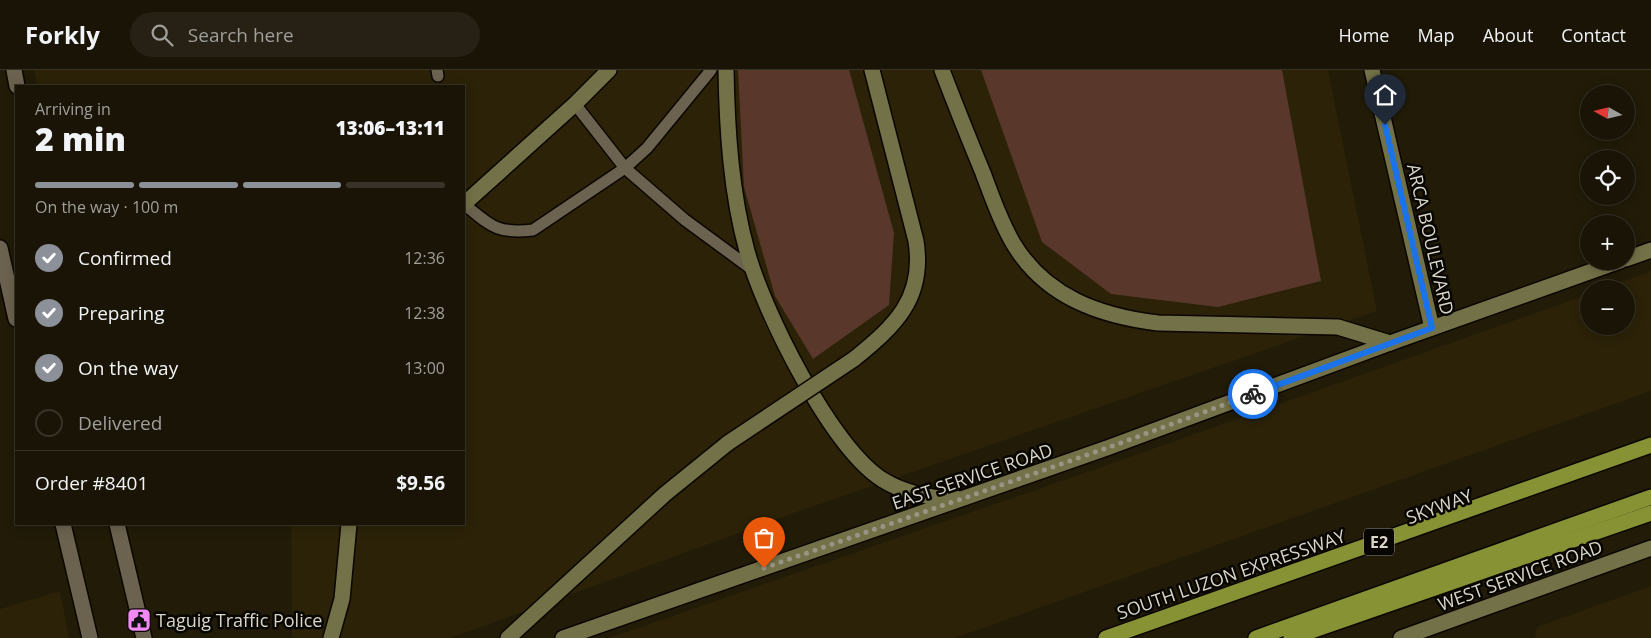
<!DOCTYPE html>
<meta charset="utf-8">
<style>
body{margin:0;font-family:"Open Sans",sans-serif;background:#262114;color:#f1f3f6;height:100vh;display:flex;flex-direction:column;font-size:19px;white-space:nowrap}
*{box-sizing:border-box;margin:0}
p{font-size:16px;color:#9f9e9b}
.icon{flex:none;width:28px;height:28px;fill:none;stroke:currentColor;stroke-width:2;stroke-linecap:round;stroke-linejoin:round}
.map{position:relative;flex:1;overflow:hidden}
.panel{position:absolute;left:15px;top:15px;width:450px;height:440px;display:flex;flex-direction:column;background:#191406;border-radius:0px;box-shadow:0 2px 12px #0003,0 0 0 1px #373328}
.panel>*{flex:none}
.needle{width:32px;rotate:278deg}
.controls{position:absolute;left:1580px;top:15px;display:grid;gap:10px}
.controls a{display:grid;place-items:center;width:55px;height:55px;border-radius:50%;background:#191406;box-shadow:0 2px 12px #0003,0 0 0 1px #373328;font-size:25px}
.pin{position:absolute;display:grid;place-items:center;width:42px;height:42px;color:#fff;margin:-51px -21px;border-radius:50% 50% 50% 0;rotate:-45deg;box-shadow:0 0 5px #0007}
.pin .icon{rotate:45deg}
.courier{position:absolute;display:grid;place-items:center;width:50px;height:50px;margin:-25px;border:4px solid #1a73e8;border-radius:50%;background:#fff;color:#222;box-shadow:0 1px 6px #0007}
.head em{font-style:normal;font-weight:800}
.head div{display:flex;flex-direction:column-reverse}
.head{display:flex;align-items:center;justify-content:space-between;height:85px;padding:0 20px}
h1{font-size:32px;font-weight:800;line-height:38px}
.bar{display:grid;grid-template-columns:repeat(4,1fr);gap:8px 5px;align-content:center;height:60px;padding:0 20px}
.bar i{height:6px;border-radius:4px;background:#373328}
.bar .selected{background:#8c9099}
.bar p{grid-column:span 4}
.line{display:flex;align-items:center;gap:12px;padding:0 20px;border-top:1px solid #373328}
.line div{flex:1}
ol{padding:0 20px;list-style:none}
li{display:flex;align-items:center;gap:15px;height:55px}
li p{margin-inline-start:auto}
li .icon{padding:5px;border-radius:50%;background:#8c9099;color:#fff;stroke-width:4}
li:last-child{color:#9f9e9b}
li i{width:28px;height:28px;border:2px solid #373328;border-radius:50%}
header{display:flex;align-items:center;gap:30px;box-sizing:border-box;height:70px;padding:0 25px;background:#191406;border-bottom:1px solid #373328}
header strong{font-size:24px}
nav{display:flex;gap:28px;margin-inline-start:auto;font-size:18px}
.search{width:350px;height:45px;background:#262114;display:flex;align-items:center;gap:12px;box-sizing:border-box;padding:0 18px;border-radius:28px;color:#9f9e9b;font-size:19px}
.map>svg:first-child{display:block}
.built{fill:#2b2208}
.green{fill:#59372b}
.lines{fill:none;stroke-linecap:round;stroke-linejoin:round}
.service-casing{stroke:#0b0600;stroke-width:14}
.minor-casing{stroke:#0b0600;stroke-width:18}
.tertiary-casing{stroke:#0b0600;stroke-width:18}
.secondary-casing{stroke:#0b0600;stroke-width:18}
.motorway-casing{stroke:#0b0600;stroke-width:18}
.service{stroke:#6b634f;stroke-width:11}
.minor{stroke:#6b634f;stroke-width:15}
.tertiary{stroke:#6b634f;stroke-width:15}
.secondary{stroke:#737147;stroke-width:15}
.motorway{stroke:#869233;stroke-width:15}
.secondary-bridge-casing{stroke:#0b0600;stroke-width:18;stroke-linecap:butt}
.secondary-bridge{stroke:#737147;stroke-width:15}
.done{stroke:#999485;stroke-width:5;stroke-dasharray:0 9}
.route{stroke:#1a73e8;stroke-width:6}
.labels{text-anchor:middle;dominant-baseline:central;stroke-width:5;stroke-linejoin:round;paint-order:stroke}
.shield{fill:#080602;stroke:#9a978d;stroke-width:1}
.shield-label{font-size:16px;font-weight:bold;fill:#d9d5c9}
.street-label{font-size:18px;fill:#d9d5c9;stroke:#080602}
.poi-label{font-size:18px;fill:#d9d5c9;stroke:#080602;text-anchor:start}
</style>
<header>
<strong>Forkly</strong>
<div class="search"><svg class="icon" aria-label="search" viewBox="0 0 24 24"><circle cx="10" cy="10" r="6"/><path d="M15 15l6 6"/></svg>Search here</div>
<nav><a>Home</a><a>Map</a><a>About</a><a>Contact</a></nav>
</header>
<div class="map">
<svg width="1651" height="568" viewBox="0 0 1651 568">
<rect width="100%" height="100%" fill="#211b08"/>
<g class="built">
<path d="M34,0H1328L1377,241L794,443L451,568H292L291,454H464V16H37Z"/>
<path d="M1651,201V321L955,568H609L1110,394L1589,224V256H1626V219H1602Z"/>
<path d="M1651,516V568H1535L1537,557Z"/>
<path d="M60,521L69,568H0V539Z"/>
</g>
<g class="green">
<path d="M738,0H849L894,163L889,235L813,289L775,226L744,117Z"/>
<path d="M981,0H1282L1321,211L1218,237L1111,224L1042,172Z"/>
</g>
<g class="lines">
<g class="service-casing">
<g id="service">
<path d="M437,0L438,6"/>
<path d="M575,34L625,98L685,150L753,200"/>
<path d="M464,134C491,156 496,164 533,160L625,98L647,78L711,0"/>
</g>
</g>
<g class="minor-casing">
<g id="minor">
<path d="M14,0L17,16"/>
<path d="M117,454L144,568"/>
</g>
</g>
<g class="tertiary-casing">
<g id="tertiary">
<path d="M0,178L16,249"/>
<path d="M63,454L90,568"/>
</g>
</g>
<g class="secondary-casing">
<g id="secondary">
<path d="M726,0C727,60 731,123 747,181C763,240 831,378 883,410C904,423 931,429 956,428"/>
<path d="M942,0C955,34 969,69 983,103C992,127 1000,151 1013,173C1045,227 1100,246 1158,253L1338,257L1390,273"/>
<path d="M1372,0L1432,258"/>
<path d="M464,134L575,34L609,0"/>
<path d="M1626,189L1651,180"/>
<path d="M854,289C895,256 925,228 916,171L872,0"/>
<path d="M331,568L342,529L349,454"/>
<path d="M508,568L665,424L728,373"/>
<path d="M563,568L1107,378L1390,273L1620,191"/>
<path d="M1401,568L1651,478"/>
</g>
</g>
<g class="motorway-casing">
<g id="motorway">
<path d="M1106,568L1651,375"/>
<path d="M1256,568L1651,427"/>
<path d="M1291,568L1651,443"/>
</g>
</g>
<use href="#service" class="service"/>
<use href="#minor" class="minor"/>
<use href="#tertiary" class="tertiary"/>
<use href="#secondary" class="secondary"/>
<use href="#motorway" class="motorway"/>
<g class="secondary-bridge-casing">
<path id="secondary-bridge" d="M728,373L854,289"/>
</g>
<use href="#secondary-bridge" class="secondary-bridge"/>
</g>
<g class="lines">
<path class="done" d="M764,498L1107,378L1253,324"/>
<path class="route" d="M1253,324L1432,258L1385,55"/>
</g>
<defs>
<g id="civic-square" transform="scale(1.25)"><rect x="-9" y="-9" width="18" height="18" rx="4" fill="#f28af3" stroke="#080602"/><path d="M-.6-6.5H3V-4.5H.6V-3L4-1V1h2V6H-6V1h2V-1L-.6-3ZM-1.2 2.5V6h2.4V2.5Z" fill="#111"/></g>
</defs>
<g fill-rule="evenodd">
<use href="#civic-square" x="139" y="550"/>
</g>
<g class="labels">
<rect class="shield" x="1364" y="458.5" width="30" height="27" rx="4"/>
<g class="shield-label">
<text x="1379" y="472">E2</text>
</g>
<g class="street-label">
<text transform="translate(1431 169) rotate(77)">ARCA BOULEVARD</text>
<text transform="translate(972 406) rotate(-19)">EAST SERVICE ROAD</text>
<text transform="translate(1439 436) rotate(-20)">SKYWAY</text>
<text transform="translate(1231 504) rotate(-19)">SOUTH LUZON EXPRESSWAY</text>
<text transform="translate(1520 505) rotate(-20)">WEST SERVICE ROAD</text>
</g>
<g class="poi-label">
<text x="156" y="550">Taguig Traffic Police</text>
</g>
</g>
</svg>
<div class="controls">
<a><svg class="needle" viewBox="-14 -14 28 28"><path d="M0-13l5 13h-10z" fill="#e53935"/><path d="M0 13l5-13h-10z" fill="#9f9e9b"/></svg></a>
<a><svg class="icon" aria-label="locate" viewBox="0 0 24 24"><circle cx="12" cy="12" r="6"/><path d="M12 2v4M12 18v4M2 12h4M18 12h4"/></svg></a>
<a>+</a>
<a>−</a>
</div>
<div class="pin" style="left:764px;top:498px;background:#ea580c"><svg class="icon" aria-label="bag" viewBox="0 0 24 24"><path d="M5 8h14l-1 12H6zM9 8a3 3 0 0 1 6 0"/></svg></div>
<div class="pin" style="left:1385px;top:55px;background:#1f2937"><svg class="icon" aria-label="home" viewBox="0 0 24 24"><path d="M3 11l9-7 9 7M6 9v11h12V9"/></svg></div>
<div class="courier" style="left:1253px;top:324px"><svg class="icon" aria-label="bike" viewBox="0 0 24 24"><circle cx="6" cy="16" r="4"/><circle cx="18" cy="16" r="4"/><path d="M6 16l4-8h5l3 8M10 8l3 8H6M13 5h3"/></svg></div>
<section class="panel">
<div class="head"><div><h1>2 min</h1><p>Arriving in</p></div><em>13:06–13:11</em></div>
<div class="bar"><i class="selected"></i><i class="selected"></i><i class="selected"></i><i></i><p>On the way · 100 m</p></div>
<ol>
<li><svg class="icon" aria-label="check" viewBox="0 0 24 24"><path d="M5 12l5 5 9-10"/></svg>Confirmed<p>12:36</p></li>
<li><svg class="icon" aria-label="check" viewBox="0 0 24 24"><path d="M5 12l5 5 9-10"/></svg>Preparing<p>12:38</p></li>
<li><svg class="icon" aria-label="check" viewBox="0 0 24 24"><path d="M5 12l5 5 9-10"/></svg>On the way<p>13:00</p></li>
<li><i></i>Delivered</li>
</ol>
<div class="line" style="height:65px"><div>Order #8401</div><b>$9.56</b></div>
</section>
</div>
